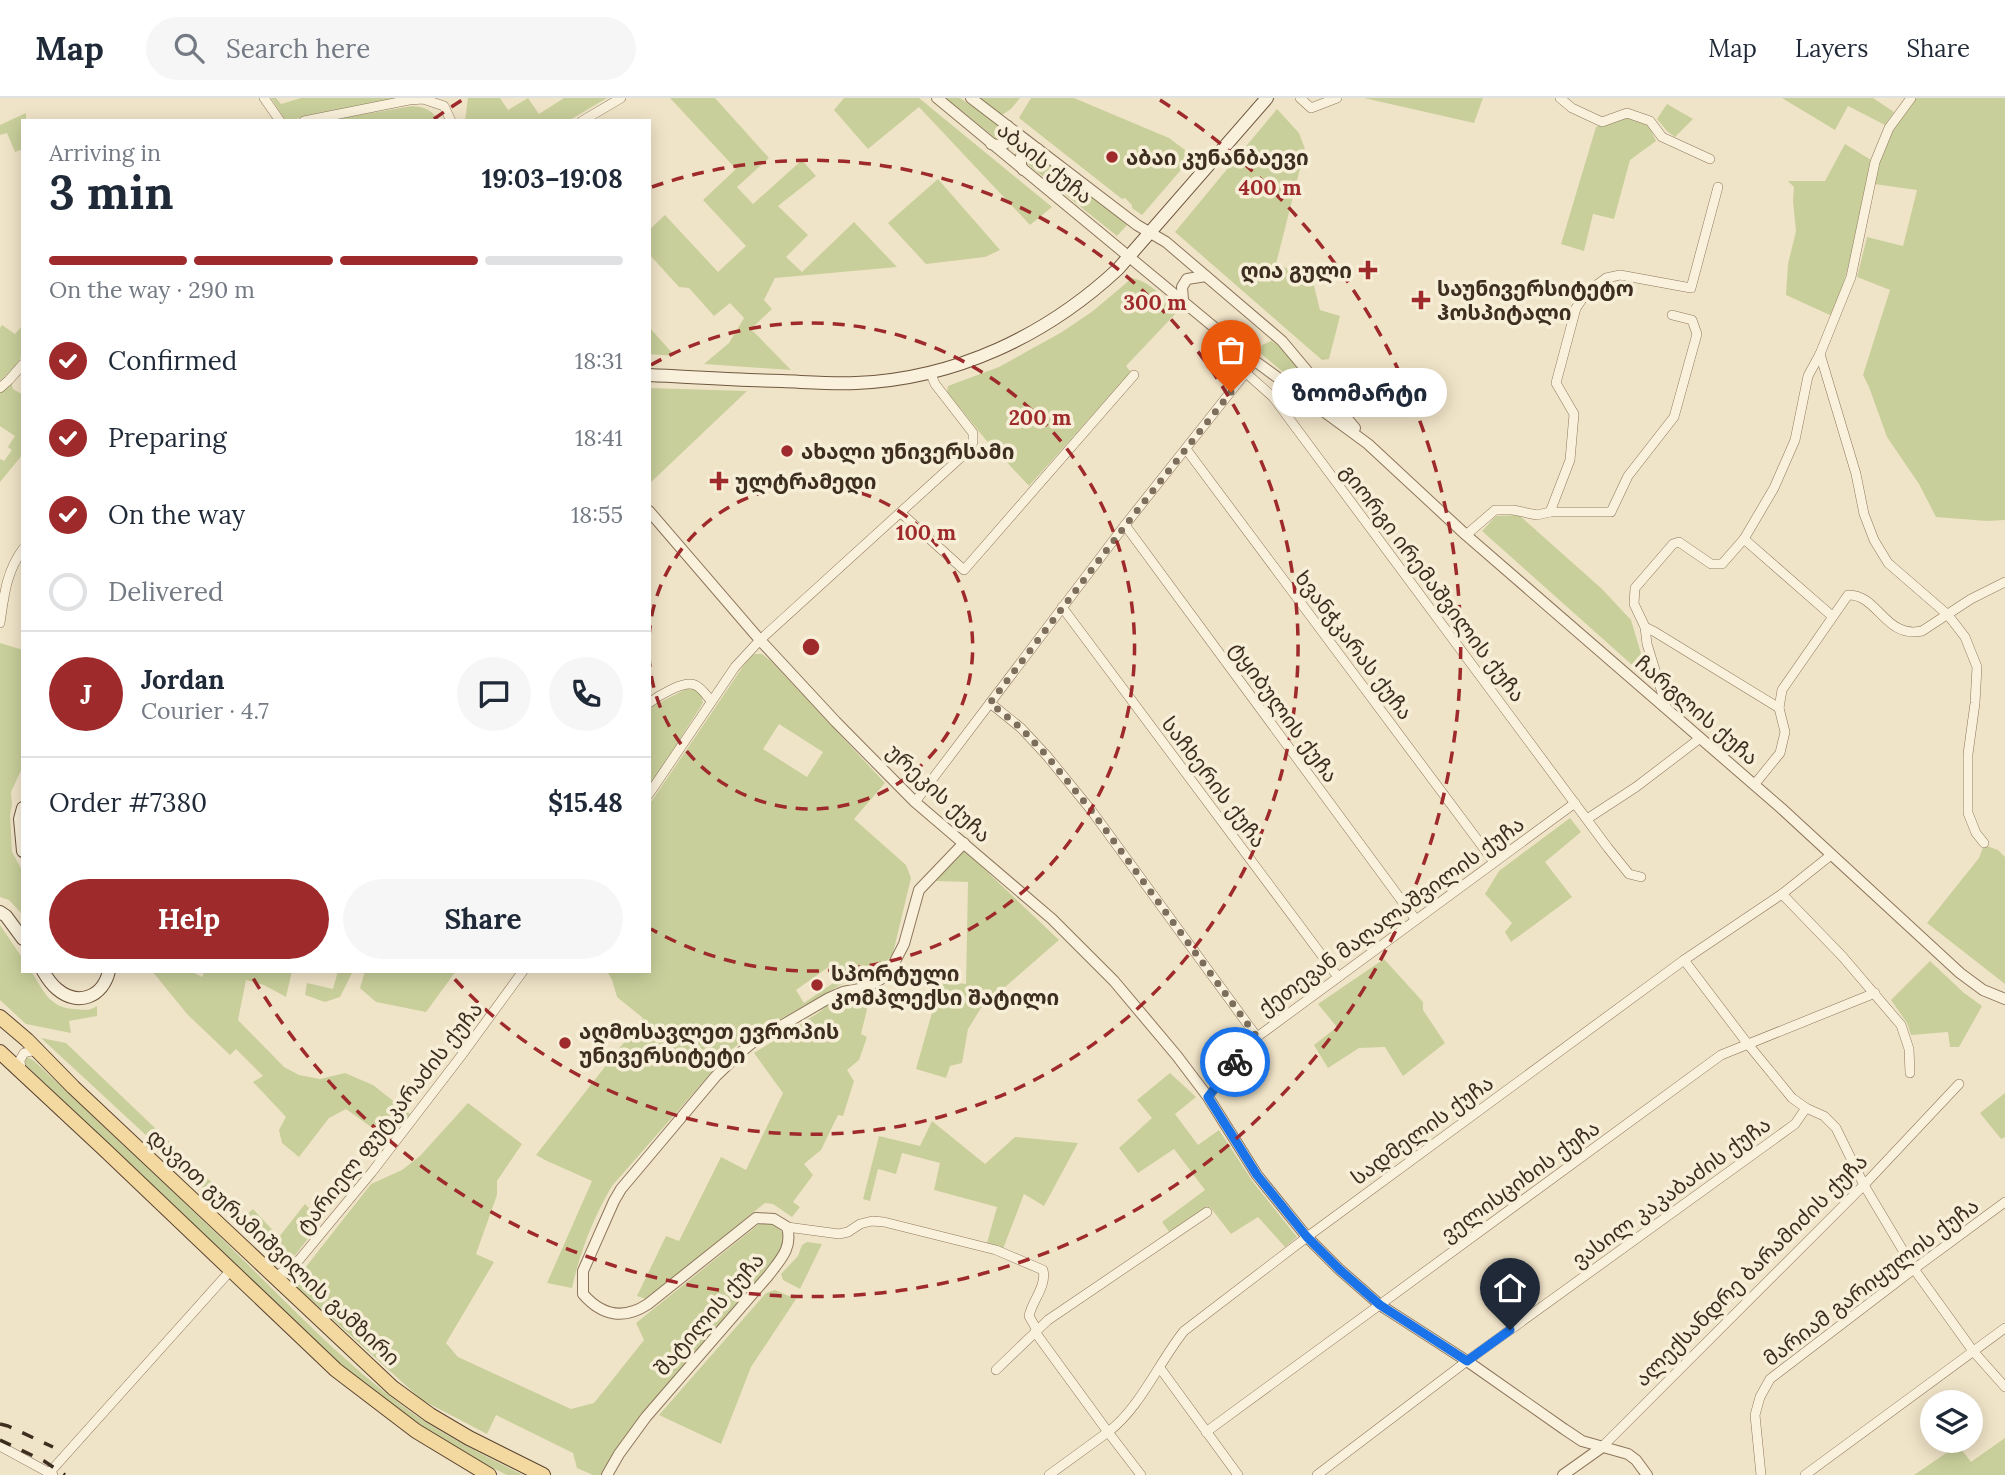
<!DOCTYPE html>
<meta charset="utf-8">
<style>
body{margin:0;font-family:Lora,"Noto Sans Georgian",serif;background:#f6f6f7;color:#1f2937;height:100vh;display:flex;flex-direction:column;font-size:26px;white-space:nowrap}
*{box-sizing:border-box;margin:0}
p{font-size:23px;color:#747a83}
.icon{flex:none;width:38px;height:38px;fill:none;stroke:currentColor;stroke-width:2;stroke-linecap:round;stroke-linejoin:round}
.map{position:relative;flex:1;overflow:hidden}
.panel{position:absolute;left:21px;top:21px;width:630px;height:854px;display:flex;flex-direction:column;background:#fff;border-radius:0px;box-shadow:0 4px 18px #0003}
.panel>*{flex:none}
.tools{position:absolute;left:1920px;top:1292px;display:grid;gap:14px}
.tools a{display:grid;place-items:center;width:63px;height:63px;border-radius:50%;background:#fff;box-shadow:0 4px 18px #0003;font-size:35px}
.pin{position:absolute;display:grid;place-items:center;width:60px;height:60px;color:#fff;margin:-72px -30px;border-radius:50% 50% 50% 0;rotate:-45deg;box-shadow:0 0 7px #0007}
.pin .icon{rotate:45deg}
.courier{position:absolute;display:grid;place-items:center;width:70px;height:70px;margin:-35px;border:5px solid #1a73e8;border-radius:50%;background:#fff;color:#222;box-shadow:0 2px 9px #0007}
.bubble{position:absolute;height:49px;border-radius:24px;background:#fff;box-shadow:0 4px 18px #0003;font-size:23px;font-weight:800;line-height:49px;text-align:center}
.summary em{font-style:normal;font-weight:800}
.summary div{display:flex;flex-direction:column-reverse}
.summary{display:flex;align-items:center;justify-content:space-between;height:119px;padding:0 28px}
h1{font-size:46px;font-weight:800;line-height:52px}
.bar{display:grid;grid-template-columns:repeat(4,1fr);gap:10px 7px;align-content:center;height:84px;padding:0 28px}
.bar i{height:9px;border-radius:5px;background:#e0e1e3}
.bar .on{background:#9e2a2b}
.bar p{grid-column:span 4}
.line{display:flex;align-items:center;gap:18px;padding:0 28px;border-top:2px solid #e0e1e3}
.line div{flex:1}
.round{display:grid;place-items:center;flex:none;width:74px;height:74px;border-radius:37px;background:#f6f6f7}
ol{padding:0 28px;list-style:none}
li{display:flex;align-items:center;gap:21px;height:77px}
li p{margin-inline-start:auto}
li .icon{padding:7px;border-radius:50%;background:#9e2a2b;color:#fff;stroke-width:4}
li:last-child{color:#747a83}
li i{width:38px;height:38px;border:4px solid #e0e1e3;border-radius:50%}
.button{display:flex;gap:14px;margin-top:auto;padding:14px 28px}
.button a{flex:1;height:80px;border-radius:42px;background:#9e2a2b;color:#fff;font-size:28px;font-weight:800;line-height:80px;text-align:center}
.button a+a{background:#f6f6f7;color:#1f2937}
header{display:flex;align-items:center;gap:42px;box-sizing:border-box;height:98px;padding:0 35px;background:#fff;border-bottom:2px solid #e0e1e3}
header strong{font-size:33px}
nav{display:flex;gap:38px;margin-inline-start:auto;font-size:24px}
.search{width:490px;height:63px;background:#f6f6f7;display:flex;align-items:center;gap:18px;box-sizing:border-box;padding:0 24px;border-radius:38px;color:#747a83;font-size:26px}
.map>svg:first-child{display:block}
.green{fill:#c9cf9b;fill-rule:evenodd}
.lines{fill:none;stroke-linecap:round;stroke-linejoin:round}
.minor-casing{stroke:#8d765c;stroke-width:10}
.tertiary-casing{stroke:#8d765c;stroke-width:12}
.secondary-casing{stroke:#6f573f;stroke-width:14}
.primary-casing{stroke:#5b4430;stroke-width:16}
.minor{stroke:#faf1dc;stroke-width:9}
.tertiary{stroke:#faf1dc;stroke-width:10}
.secondary{stroke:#faf1dc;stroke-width:12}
.primary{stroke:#f3d9a0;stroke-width:14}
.rail{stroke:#3d2e20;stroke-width:3.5;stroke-dasharray:12 12;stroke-linecap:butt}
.done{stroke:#7c6e5b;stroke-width:7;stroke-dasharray:0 12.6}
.route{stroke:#1a73e8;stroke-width:9}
.ring{fill:none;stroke:#9e2a2b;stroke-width:3.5;stroke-dasharray:12 9}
.poi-dot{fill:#9e2a2b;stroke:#f7eed8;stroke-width:2.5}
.labels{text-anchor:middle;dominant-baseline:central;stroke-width:7;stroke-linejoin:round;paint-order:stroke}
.poi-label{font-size:21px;font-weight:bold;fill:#3d2e20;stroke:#f7eed8;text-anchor:start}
.street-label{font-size:21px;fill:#3d2e20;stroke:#f7eed8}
.centre{fill:#9e2a2b;stroke:#f7eed8;stroke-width:3.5}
.ring-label{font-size:21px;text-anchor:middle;font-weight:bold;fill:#9e2a2b;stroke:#f7eed8;stroke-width:7;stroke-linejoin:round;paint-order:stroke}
</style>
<header>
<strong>Map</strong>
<div class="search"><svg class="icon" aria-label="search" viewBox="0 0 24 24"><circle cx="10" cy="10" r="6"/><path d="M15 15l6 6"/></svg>Search here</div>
<nav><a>Map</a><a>Layers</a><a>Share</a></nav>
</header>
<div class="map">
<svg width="2005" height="1377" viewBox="0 0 2005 1377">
<rect width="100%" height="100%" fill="#f0e4c8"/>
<g class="green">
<path d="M271,0H276L281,6L301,0H397L286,23Z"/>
<path d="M468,0H500L508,12L528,0L539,16L564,0H607L568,23H465Z"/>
<path d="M670,0H715L769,60L737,89L753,106L802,62L816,78L778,108L808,137L786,159L802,174L854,124L897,169L775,180L764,202L772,211L751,231L791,272L704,266L729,245L744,220L730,205L714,218L689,190L679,189L649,156V132L665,117L718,174L746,148L703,102L736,71Z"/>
<path d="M844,0H919L1052,109L1030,127L919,9L868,51L834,12Z"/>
<path d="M946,0H960L1006,31V40L999,43Z"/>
<path d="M977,0H1020L1011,11L1002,17Z"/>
<path d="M1031,0H1074L1169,40L1193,58L1142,117L1132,110V107L1125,100L1122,101L1019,20Z"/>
<path d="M1364,0H1483L1474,25Z"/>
<path d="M1782,0H1873L1894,14L1885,27L1848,8L1835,32Z"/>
<path d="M1915,0H2005V422L1987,423L1936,419L1919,386L1887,339L1869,289L1863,277L1890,192L1857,179L1867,139L1903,148L1917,92L1874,86C1882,50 1892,29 1915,0Z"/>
<path d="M1667,6L1693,21L1675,39L1667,33L1657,21Z"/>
<path d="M412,8C425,9 432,12 439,23H325Z"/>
<path d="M1277,11L1299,35L1305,51L1276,166L1312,180L1320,212L1340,218L1329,261L1322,262L1175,134Z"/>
<path d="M26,15V23H23V51L15,54L7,35L0,37V27Z"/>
<path d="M1626,19L1648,26L1656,43L1630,62L1614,121L1593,116L1584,153L1561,146L1596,29Z"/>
<path d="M1845,46L1871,62C1860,115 1852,168 1832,218L1786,197L1788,166L1796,133L1793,103L1794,89L1788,83H1825Z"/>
<path d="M1033,54L1128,126L1117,138L1026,65V57Z"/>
<path d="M938,81L1000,152L985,159L926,166L888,125Z"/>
<path d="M1132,180C1151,184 1164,200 1178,213L1126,268L1131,274L1029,388L986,342L947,294L948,288L999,269L1062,234L1093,213Z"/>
<path d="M2,227L15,236L23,227C23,259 25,261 0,283V230Z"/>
<path d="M649,229L674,257V258L649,256Z"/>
<path d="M1271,243C1292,254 1330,306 1347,326L1260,255L1262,247Z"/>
<path d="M11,284L13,291L23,297V356L0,384V361L4,363L12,352L8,349L15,338L0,328V293Z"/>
<path d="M649,290L747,293L649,386Z"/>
<path d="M1519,417L1602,491L1631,522L1649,582L1482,433L1496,418Z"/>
<path d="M0,545L23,552V668L11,694L12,706L10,717L12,754L23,774V817L9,802L0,799Z"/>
<path d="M754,556H762L772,564L885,685L854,721L906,767L911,780L893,855L882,870L863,880L846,884L745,941L731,952L612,1088C593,1120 580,1154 572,1190L547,1185L592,1083L547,1063L536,1057L643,920L617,899L612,882L607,873H649V707L744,567ZM779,626L823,654L807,679L763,651ZM830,868L839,881L804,905L796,892Z"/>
<path d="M690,589L701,596L703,605L649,689V613L653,608Z"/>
<path d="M1570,720L1581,734L1545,764L1572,799L1511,844L1505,834L1512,825L1485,796L1499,773Z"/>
<path d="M1984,747L1998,752L2005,759V886L1927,825L1979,760Z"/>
<path d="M962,750L1059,842L981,910L968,931L962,965L950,968L946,980L916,971L941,883L966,886L968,784L935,783Z"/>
<path d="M0,827L23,861V873H31C44,893 49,910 75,911C84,912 90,913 97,908V918L69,923L71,935L26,926L0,902Z"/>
<path d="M1384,861L1423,904V912L1445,945L1403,978L1385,949L1359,950L1328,970L1314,947L1337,929L1318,906Z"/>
<path d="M1930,863L1964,895L1982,908L1959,949H1950L1948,934L1911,937L1907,925L1891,902Z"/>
<path d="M152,873H190L202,879L205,873H292L286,899L264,887L246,882L238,922L284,969L299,977L320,981L345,975L373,987L410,1016L388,1041L346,1011L329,1020L299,1059L282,1045L279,1032L286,1019L253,984L263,978L236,951L230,957L187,916Z"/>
<path d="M338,873H353L340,899L325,904L305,897L307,885L333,891Z"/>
<path d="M365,873H456L426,914L376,904L360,890Z"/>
<path d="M856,897H863L869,903L861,936L867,939L859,962L847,972L854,983L843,1018L838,1017L821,1052L804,1066L813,1077L793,1104L800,1109L792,1119L773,1106L765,1105L646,1201L637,1198L666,1138L679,1143L721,1059L746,1072L783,995L754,955L818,915L836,901Z"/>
<path d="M41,940L66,945L246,1117L253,1111L279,1139L305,1106L322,1123L292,1161L287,1164L281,1162Z"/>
<path d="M27,959L33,962C94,1020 156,1077 217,1136C283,1200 345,1269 421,1321C453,1342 489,1360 523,1377H507L481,1364L427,1333L380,1301L319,1248L26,967L24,964Z"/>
<path d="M1170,975L1196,999L1175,1016L1198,1047L1219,1032L1253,1084L1297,1139L1285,1149L1258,1119L1231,1136L1210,1109L1170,1135L1162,1124L1205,1092L1174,1051L1138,1075L1119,1050L1152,1020L1137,1002Z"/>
<path d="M2005,995V1039L2001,1041L1980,1015Z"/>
<path d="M468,1005L522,1046L497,1083V1097L476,1156L494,1164L446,1245L458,1259L571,1311L594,1305L644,1242L636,1225L759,1126C770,1123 781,1129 785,1140L779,1156L666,1288L602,1377H593L577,1370L573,1355L496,1317L487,1336L422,1302L289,1182L305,1170L371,1086L402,1072L420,1058Z"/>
<path d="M932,1023L985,1066L1015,1039L1078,1045L1044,1108L1024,1096L1003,1151L987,1145L997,1109L934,1092L940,1065L902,1055L896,1076L878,1071L870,1103L863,1101L879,1038L920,1048Z"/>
<path d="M807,1144L822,1146L800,1191L783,1182L781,1176L798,1158L802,1147Z"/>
<path d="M775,1192L796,1201L751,1269L721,1346L659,1317L766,1195Z"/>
<path d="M2005,1340V1377H1914L1958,1347L1971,1364Z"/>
</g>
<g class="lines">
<g class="minor-casing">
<g id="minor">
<path d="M264,0L280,23"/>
<path d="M1300,0L1311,10L1337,0"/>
<path d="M1560,0L1572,10L1602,24L1627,15L1650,23L1662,39L1710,61"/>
<path d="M304,23L409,2L423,1L444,8L451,23"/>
<path d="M582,23L621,0"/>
<path d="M1820,256L1856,376L1864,416L1874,442L1888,465L1948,517L1965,539L1977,569L1975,605L1968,656V715L1976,735L1984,745"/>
<path d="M1246,275L1273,299L1608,750L1629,776L1641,779"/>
<path d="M0,290L9,282L23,266"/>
<path d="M1186,351L1494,764"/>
<path d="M1550,414H1611L1628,378L1674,319L1697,236L1692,222L1672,217"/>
<path d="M901,415L964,472L1134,277"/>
<path d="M1125,427L1416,822"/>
<path d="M1466,437L1495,412H1513L1537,417L1550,414L1570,362L1574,316L1556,285L1576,210L1587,194L1606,180L1620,177L1691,190L1718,89"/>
<path d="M1744,441L1832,518"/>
<path d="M1062,509L1338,879"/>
<path d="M0,525C4,498 6,474 23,451"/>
<path d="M1645,529L1647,546L1667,611"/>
<path d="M649,605C658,598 684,582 695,587C702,590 706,597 711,603"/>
<path d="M990,605L1021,630L1047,658L1091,712L1257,939"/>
<path d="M1779,610L1655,534L1645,529L1634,506L1635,490L1673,446L1679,444L1711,466H1722L1744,441L1774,390L1795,342L1808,278L1820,256L1851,179L1875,64L1889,30L1911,0"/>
<path d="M1754,687L1780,655L1785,634L1779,610L1782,592L1848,497C1878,496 1885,541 1922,533L1971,501L2005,484"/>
<path d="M649,696L735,569L760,542L970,351L973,344V335L935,286L931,276"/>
<path d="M915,704L1125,427L1255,263"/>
<path d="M1587,721L1636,689L1699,641"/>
<path d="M1782,796L1842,858L1901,927L1909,951L1910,975"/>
<path d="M1684,862L1747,945L1792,1000L1806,1010L1824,1018L1836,1030L1864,1087L1914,1171L1973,1253L2005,1289"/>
<path d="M21,973L20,962L24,955L32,953L39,955"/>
<path d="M1208,999L1244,952L1257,939L1575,705"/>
<path d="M787,1129L839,1136L848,1134L860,1126L872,1123L884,1124L996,1152L1043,1172C1047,1188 1032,1203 1029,1218L1037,1232"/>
<path d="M274,1180L299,1162L372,1074L461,958L523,873"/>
<path d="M1035,1234L1108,1334L1049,1377"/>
<path d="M1160,1270L1238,1377"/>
<path d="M996,1272L1048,1222L1207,1114"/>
<path d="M1206,1334L1721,957L1875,895"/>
<path d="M0,1348L53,1377"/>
<path d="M1601,1350L1864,1087L1959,986"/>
<path d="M50,1374L231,1172"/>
<path d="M1141,1377L1108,1334C1140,1310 1159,1264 1184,1233L1307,1139L1684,862L1782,796L1831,757"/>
<path d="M1317,1377L1467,1263L1795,1026L1806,1010"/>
<path d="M1761,1377L1755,1317L1760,1299L1770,1281L1914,1171L2005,1104"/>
<path d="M1805,1377L2005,1230"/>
</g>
</g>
<g class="tertiary-casing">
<g id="tertiary">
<path d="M937,0L1255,263L1368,346L1466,437L1781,710L1960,875L1983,892L2005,901"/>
<path d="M971,0L1137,127L1166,144L1282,243L1355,330"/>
<path d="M991,46C1001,48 1010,47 1011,36L1008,28"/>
<path d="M1023,72L1021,67V58L1030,51H1038"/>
<path d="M1183,202L1182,189L1187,181L1206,178"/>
<path d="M649,413L760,542L836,624L915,704L1052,821L1114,883L1177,958L1208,999L1257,1077L1307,1139L1339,1171L1380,1207L1467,1263L1564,1331L1582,1343L1628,1356L1636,1362L1647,1377"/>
<path d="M607,1377L619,1356L646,1319L768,1178C780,1162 793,1150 787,1129L774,1121L756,1120L648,1206C624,1222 602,1218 583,1196V1173L614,1103L621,1091L716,978L740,955L752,945L829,900L843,894L865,890L881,881L891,871L904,846L919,792L964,745"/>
<path d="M1563,1377L1601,1350"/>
</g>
</g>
<g class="secondary-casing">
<g id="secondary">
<path d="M649,277C693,279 738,282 782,283C807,284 832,286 856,285C955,281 1046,238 1118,171L1267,0"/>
<path d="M23,710L20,721L23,753"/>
<path d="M0,814L6,818L23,841"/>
<path d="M43,873C47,880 51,886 57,891C78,909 103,899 109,873"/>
</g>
</g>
<g class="primary-casing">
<g id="primary">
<path d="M0,919L27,942L73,989L393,1290L430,1317L469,1340L543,1377"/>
<path d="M0,954L104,1051L336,1272L416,1333L489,1377"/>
</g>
</g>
<use href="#minor" class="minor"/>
<use href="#tertiary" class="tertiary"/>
<use href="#secondary" class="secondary"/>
<use href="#primary" class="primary"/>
<g class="rail">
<path d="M0,1326L8,1328L53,1349"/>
<path d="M0,1342L44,1363L65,1377"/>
</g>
</g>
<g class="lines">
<path class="done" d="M1231,294L1125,428L990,605L1021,630L1047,658L1091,712L1257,939L1235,964"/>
<path class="route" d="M1235,964L1208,999L1257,1077L1307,1139L1339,1171L1380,1207L1467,1263L1510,1232"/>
</g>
<g class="ring">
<path d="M649 539A162 162 0 1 1 649 559"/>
<path d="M651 267A324 324 0 1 1 651 831"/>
<path d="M652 89A487 487 0 1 1 449 875"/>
<path d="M434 21A649 649 0 0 1 462 2M1160 2A649 649 0 1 1 249 873"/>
</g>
<g class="poi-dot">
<circle cx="1112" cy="59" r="7"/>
<path d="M1364.5 161.5h7v7h7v7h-7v7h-7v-7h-7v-7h7z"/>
<path d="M1417.5 191.5h7v7h7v7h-7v7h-7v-7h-7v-7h7z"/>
<circle cx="787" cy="353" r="7"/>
<path d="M715.5 372.5h7v7h7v7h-7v7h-7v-7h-7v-7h7z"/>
<circle cx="817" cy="887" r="7"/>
<circle cx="565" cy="945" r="7"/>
</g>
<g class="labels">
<g class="poi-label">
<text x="1126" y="59">აბაი კუნანბაევი</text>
<text x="1352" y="172" text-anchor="end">ღია გული</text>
<text x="1437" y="190">საუნივერსიტეტო<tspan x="1437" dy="24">ჰოსპიტალი</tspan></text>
<text x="801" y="353">ახალი უნივერსამი</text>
<text x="735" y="383">ულტრამედი</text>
<text x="831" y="875">სპორტული<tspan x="831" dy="24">კომპლექსი შატილი</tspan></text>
<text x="579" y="933">აღმოსავლეთ ევროპის<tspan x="579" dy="24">უნივერსიტეტი</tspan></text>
</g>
<g class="street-label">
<text transform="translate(1045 65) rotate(39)">აბაის ქუჩა</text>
<text transform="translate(1433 485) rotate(53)">გიორგი ირემაშვილის ქუჩა</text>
<text transform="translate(1354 547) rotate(53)">ხვანჭკარას ქუჩა</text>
<text transform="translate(1697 612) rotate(41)">ჩარგლის ქუჩა</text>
<text transform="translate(1284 614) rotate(54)">ტყიბულის ქუჩა</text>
<text transform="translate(1214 684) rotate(53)">საჩხერის ქუჩა</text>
<text transform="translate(939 695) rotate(43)">ურეკის ქუჩა</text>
<text transform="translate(1391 818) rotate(-36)">ქეთევან მაღალაშვილის ქუჩა</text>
<text transform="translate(389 1020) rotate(-52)">ტარიელ ფუტკარაძის ქუჩა</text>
<text transform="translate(1422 1032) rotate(-36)">სადმელის ქუჩა</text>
<text transform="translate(1520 1083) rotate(-36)">ველისციხის ქუჩა</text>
<text transform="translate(1671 1094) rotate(-36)">ვასილ კაკაბაძის ქუჩა</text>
<text transform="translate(274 1149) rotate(43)">დავით გურამიშვილის გამზირი</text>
<text transform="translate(1751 1172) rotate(-45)">ალექსანდრე ბარამიძის ქუჩა</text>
<text transform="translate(1871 1184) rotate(-37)">მარიამ გარიყულის ქუჩა</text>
<text transform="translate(709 1216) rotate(-49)">შატილის ქუჩა</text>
</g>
</g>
<circle cx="811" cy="549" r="10" class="centre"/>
<g class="ring-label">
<text x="1270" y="97">400 m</text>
<text x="1155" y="212">300 m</text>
<text x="1040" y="327">200 m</text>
<text x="926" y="442">100 m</text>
</g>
</svg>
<div class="tools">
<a><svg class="icon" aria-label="layers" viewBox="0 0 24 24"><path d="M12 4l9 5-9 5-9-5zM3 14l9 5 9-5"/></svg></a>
</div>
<div class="pin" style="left:1231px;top:294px;background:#ea580c"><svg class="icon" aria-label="bag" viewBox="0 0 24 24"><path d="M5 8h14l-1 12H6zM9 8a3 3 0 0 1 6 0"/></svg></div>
<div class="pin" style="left:1510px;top:1232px;background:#1f2937"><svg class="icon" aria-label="home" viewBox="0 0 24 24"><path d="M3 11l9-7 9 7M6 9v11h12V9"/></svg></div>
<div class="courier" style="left:1235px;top:964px"><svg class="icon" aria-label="bike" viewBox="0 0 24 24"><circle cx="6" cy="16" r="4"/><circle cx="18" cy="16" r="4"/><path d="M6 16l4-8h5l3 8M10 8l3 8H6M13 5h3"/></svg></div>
<div class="bubble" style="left:1272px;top:270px;width:175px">ზოომარტი</div>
<section class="panel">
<div class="summary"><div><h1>3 min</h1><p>Arriving in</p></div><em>19:03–19:08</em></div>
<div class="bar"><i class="on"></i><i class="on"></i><i class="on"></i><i></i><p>On the way · 290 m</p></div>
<ol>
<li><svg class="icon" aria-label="check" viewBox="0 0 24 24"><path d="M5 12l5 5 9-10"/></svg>Confirmed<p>18:31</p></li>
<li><svg class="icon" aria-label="check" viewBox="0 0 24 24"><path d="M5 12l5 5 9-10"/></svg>Preparing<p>18:41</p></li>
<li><svg class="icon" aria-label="check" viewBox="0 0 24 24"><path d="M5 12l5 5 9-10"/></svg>On the way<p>18:55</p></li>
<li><i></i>Delivered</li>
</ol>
<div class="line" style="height:126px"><b class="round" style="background:#9e2a2b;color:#fff">J</b><div><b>Jordan</b><p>Courier · 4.7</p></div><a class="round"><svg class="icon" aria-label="chat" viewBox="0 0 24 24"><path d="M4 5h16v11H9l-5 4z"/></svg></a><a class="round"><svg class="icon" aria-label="phone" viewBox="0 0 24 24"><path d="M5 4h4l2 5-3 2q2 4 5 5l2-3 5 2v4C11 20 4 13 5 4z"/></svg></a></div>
<div class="line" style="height:91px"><div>Order #7380</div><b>$15.48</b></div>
<div class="button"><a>Help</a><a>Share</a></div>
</section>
</div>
